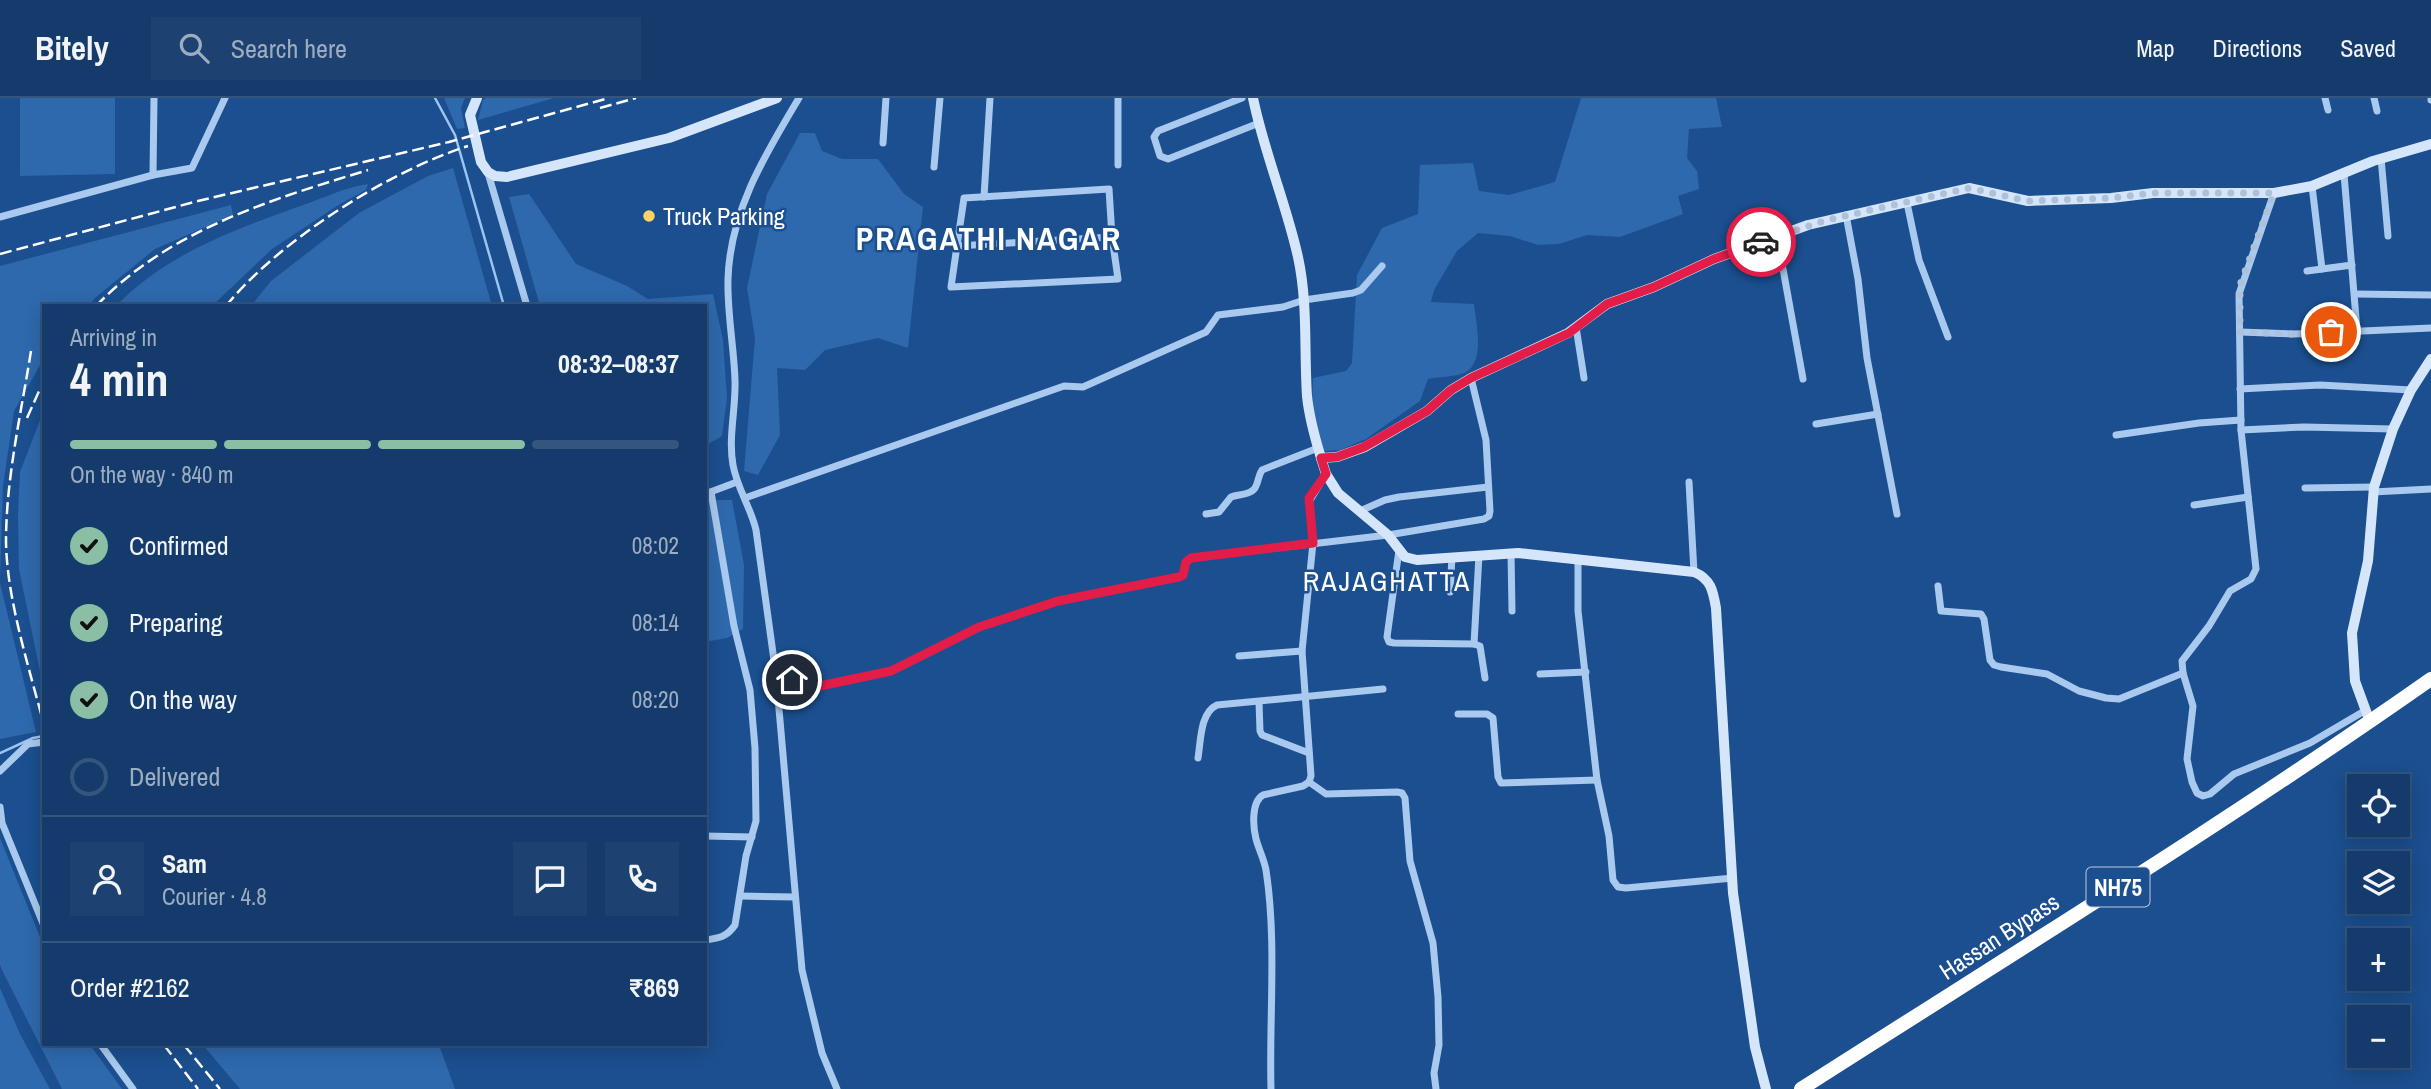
<!DOCTYPE html>
<meta charset="utf-8">
<style>
body{margin:0;font-family:"Archivo Narrow",sans-serif;background:#1d4271;color:#f1f3f6;height:100vh;display:flex;flex-direction:column;font-size:26px;white-space:nowrap}
*{box-sizing:border-box;margin:0}
p{font-size:23px;color:#9dadc1}
.icon{flex:none;width:38px;height:38px;fill:none;stroke:currentColor;stroke-width:2;stroke-linecap:round;stroke-linejoin:round}
.map{position:relative;flex:1;overflow:hidden}
.details{position:absolute;left:42px;top:206px;width:665px;height:742px;display:flex;flex-direction:column;background:#143b6b;border-radius:0px;box-shadow:0 4px 18px #0003,0 0 0 2px #33557e}
.details>*{flex:none}
.tools{position:absolute;left:2347px;top:676px;display:grid;gap:14px}
.tools a{display:grid;place-items:center;width:63px;height:63px;border-radius:0px;background:#143b6b;box-shadow:0 4px 18px #0003,0 0 0 2px #33557e;font-size:35px}
.pin{position:absolute;display:grid;place-items:center;width:60px;height:60px;color:#fff;margin:-30px;border:4px solid #fff;border-radius:50%;box-shadow:0 2px 7px #0007}
.courier{position:absolute;display:grid;place-items:center;width:70px;height:70px;margin:-35px;border:5px solid #e11d48;border-radius:50%;background:#fff;color:#222;box-shadow:0 2px 9px #0007}
.summary em{font-style:normal;font-weight:800}
.summary div{display:flex;flex-direction:column-reverse}
.summary{display:flex;align-items:center;justify-content:space-between;height:119px;padding:0 28px}
h1{font-size:46px;font-weight:800;line-height:52px}
.bar{display:grid;grid-template-columns:repeat(4,1fr);gap:10px 7px;align-content:center;height:84px;padding:0 28px}
.bar i{height:9px;border-radius:5px;background:#33557e}
.bar .selected{background:#8abfa5}
.bar p{grid-column:span 4}
.line{display:flex;align-items:center;gap:18px;padding:0 28px;border-top:2px solid #33557e}
.line div{flex:1}
.round{display:grid;place-items:center;flex:none;width:74px;height:74px;border-radius:0px;background:#1d4271}
ol{padding:0 28px;list-style:none}
li{display:flex;align-items:center;gap:21px;height:77px}
li p{margin-inline-start:auto}
li .icon{padding:7px;border-radius:50%;background:#8abfa5;color:#111;stroke-width:4}
li:last-child{color:#9dadc1}
li i{width:38px;height:38px;border:4px solid #33557e;border-radius:50%}
header{display:flex;align-items:center;gap:42px;box-sizing:border-box;height:98px;padding:0 35px;background:#143b6b;border-bottom:2px solid #33557e}
header strong{font-size:33px}
nav{display:flex;gap:38px;margin-inline-start:auto;font-size:24px}
.search{width:490px;height:63px;background:#1d4271;display:flex;align-items:center;gap:18px;box-sizing:border-box;padding:0 24px;border-radius:0px;color:#9dadc1;font-size:26px}
.map>svg:first-child{display:block}
.green{fill:#2e69ad}
.lines{fill:none;stroke-linecap:round;stroke-linejoin:round}
.stream{stroke:#9cc4f0;stroke-width:2.5}
.street{stroke:#a9c9ee;stroke-width:7}
.secondary{stroke:#d6e6fa;stroke-width:10}
.highway{stroke:#fff;stroke-width:14}
.rail{stroke:#fff;stroke-width:2.5;stroke-dasharray:12 5;stroke-linecap:butt}
.done{stroke:#afc1d8;stroke-width:7;stroke-dasharray:0 12.6}
.route{stroke:#e11d48;stroke-width:9}
.poi-dot{fill:#ffd166;stroke:#1b4f8f;stroke-width:2.5}
.labels{text-anchor:middle;dominant-baseline:central;stroke-width:5;stroke-linejoin:round;paint-order:stroke}
.shield{fill:#1b4f8f;stroke:#bbcadd;stroke-width:2}
.shield-label{font-size:23px;font-weight:bold;fill:#fff}
.poi-label{font-size:24px;fill:#fff;stroke:#1b4f8f;text-anchor:start}
.street-label{font-size:24px;fill:#fff;stroke:#1b4f8f}
.quarter-label{font-size:28px;letter-spacing:2px;fill:#fff;stroke:#1b4f8f}
.district-label{font-size:32px;font-weight:bold;letter-spacing:2px;fill:#fff;stroke:#1b4f8f}
</style>
<header>
<strong>Bitely</strong>
<div class="search"><svg class="icon" aria-label="search" viewBox="0 0 24 24"><circle cx="10" cy="10" r="6"/><path d="M15 15l6 6"/></svg>Search here</div>
<nav><a>Map</a><a>Directions</a><a>Saved</a></nav>
</header>
<div class="map">
<svg width="2431" height="991" viewBox="0 0 2431 991">
<rect width="100%" height="100%" fill="#1b4f8f"/>
<g class="green">
<path d="M20,0H115V76L20,78Z"/>
<path d="M444,0H465L461,10L465,30L457,31Z"/>
<path d="M486,0H554L478,22L483,2Z"/>
<path d="M1581,0H1716L1722,29L1689,31L1687,60L1697,73L1699,91L1678,98L1683,116L1620,139L1587,137L1559,146L1538,147L1510,138L1478,135L1457,153L1434,192L1431,204L1474,206C1476,226 1487,269 1461,276C1451,279 1439,279 1428,281L1420,303L1366,341L1340,352L1324,353L1312,306L1313,280L1346,273L1352,265L1357,177L1382,130L1418,116L1420,67L1473,65L1479,93L1509,97L1555,84Z"/>
<path d="M800,35H815L822,53L842,61H878L904,96L923,109L908,250L878,240L825,252L805,272L777,270L780,337L758,377L744,373L755,240L747,190L767,96Z"/>
<path d="M453,70L492,208H251L271,183L359,115L428,78Z"/>
<path d="M368,86L366,92L340,106L272,151L212,208H116C167,155 238,130 306,106C326,99 346,89 368,86Z"/>
<path d="M529,96L576,166L627,188L648,201L713,196L723,242L727,300L722,338L705,348V208H540L509,99Z"/>
<path d="M231,107L233,117L155,151L96,199L88,208H44V260L14,313L3,388L0,481V168Z"/>
<path d="M44,312V593L19,471L18,417L20,374Z"/>
<path d="M709,402H732L744,467L743,531L727,540L705,544V404Z"/>
<path d="M0,485L36,634L0,641Z"/>
<path d="M0,740L44,849V947H90L122,991H62L4,876L0,867Z"/>
<path d="M0,890L20,936L50,991H0Z"/>
<path d="M203,947H439L455,991H240Z"/>
</g>
<g class="lines">
<g class="stream">
<path d="M435,0L455,37L504,208"/>
<path d="M0,655L33,640L44,638"/>
</g>
<g class="street">
<path d="M154,0L153,77L192,70L225,0"/>
<path d="M799,0C765,57 730,113 728,181C727,215 734,249 735,282C736,311 728,339 733,367C737,390 751,410 756,432L776,577L802,872L822,955L837,991"/>
<path d="M1118,0V67"/>
<path d="M1242,0L1158,33L1154,39L1160,58L1168,61L1259,25"/>
<path d="M2325,0L2328,12"/>
<path d="M2374,0L2377,13"/>
<path d="M2431,0V2"/>
<path d="M883,45L886,0"/>
<path d="M2381,60L2388,138"/>
<path d="M934,69L940,0"/>
<path d="M488,75L527,208"/>
<path d="M2344,76L2357,232"/>
<path d="M2312,88L2322,171"/>
<path d="M1109,91L1112,139L1118,181L951,189L964,100Z"/>
<path d="M2274,95L2239,196L2241,332L2256,471L2251,481L2230,493L2209,528L2182,563L2183,575L2193,608L2187,661L2192,684L2197,695L2203,698L2210,696L2234,676L2310,645L2366,612"/>
<path d="M984,99L990,0"/>
<path d="M1907,105L1919,162L1948,239"/>
<path d="M1846,117L1858,181L1867,260L1897,416"/>
<path d="M0,119L153,77"/>
<path d="M1777,138L1803,281"/>
<path d="M956,148L1112,139"/>
<path d="M2307,173L2352,167"/>
<path d="M2355,196L2431,197"/>
<path d="M1576,229L1584,280"/>
<path d="M2240,234L2294,236L2431,230"/>
<path d="M2240,291L2320,287L2411,292"/>
<path d="M1816,326L1878,316"/>
<path d="M2241,332L2304,329L2393,331"/>
<path d="M2116,337L2199,325L2241,322"/>
<path d="M1689,384L1694,474"/>
<path d="M2305,390L2374,389"/>
<path d="M2373,394L2431,391"/>
<path d="M705,396L737,384"/>
<path d="M745,400L1064,288L1083,289L1206,234L1218,217L1283,209L1304,202L1353,195L1361,192L1382,168"/>
<path d="M2194,407L2248,399"/>
<path d="M1360,413L1385,402L1399,399L1488,389"/>
<path d="M1206,416L1219,414L1231,399C1239,396 1253,397 1256,388C1259,382 1258,378 1262,372L1318,350"/>
<path d="M1399,452L1387,539L1389,544L1394,545L1474,546L1479,457"/>
<path d="M1511,455L1512,513"/>
<path d="M1578,461V513L1597,682L1609,738L1613,782L1618,789L1626,790L1733,780"/>
<path d="M1938,488L1941,513L1981,516L1984,521L1990,562L1994,567L2001,569L2047,576L2079,593L2106,600L2119,601L2183,575"/>
<path d="M1450,494L1452,459"/>
<path d="M1474,546L1480,548L1485,580"/>
<path d="M1239,558L1302,553"/>
<path d="M1540,576L1586,574"/>
<path d="M776,577L807,587L819,588L891,573L979,529L1058,503L1179,479L1183,477L1186,464L1191,460L1388,437L1484,421L1489,418L1490,413L1486,342L1471,280"/>
<path d="M1259,604L1260,633L1262,637L1309,655"/>
<path d="M1458,616H1487L1493,620L1498,679L1501,685L1597,682"/>
<path d="M1198,660C1201,642 1200,615 1217,607L1383,591"/>
<path d="M0,673L28,646L44,644"/>
<path d="M1309,684L1326,696L1397,694L1402,695L1405,700L1410,763L1433,845L1438,899L1439,947L1434,975L1436,991"/>
<path d="M0,709L2,725L44,828"/>
<path d="M705,738L752,739"/>
<path d="M740,798L795,799"/>
<path d="M705,842C719,840 727,839 735,827L746,758L756,723L755,650L750,592L734,528L711,394"/>
<path d="M101,947L133,991"/>
<path d="M1271,991C1269,918 1277,844 1266,772C1264,761 1259,752 1256,741C1253,729 1251,704 1263,697L1303,688L1309,684L1311,678L1302,553L1313,445L1309,404L1326,376"/>
</g>
<g class="secondary">
<path d="M477,0L470,17L481,64L488,74L495,78L507,79L669,40L777,0"/>
<path d="M1253,0C1264,54 1286,105 1298,159C1308,205 1304,252 1307,298C1309,319 1315,340 1321,360L1337,359L1365,349L1427,313L1451,292L1471,280L1568,235L1607,206L1654,189L1714,161L1808,127L1969,90L2028,103L2111,100L2153,95H2274L2312,88L2373,63L2431,46"/>
<path d="M1321,360L1326,376L1338,395L1388,437L1405,459L1417,462L1518,455L1694,474C1711,481 1713,493 1716,510L1733,795L1755,949L1766,991"/>
<path d="M2370,624L2355,583L2352,535L2368,463L2374,389L2393,331L2411,292L2431,261"/>
</g>
<path class="highway" d="M1801,991C2012,856 2226,725 2431,581"/>
<g class="rail">
<path d="M600,10L636,0"/>
<path d="M0,156L198,103L449,44L609,0"/>
<path d="M96,208C169,132 270,102 368,72"/>
<path d="M226,208C280,142 387,74 468,48"/>
<path d="M31,253C21,316 6,380 6,444C7,502 29,569 44,627"/>
<path d="M27,320L44,282"/>
<path d="M164,947L198,991"/>
<path d="M184,947L220,991"/>
</g>
</g>
<g class="lines">
<path class="done" d="M1761,144L1827,122L1969,90L2028,103L2112,100L2153,95H2274L2240,187V234L2294,236L2331,234"/>
<path class="route" d="M792,582L820,588L891,573L979,529L1058,503L1179,479L1183,477L1186,464L1191,460L1313,445L1309,400L1326,376L1321,360L1337,359L1364,349L1427,313L1451,292L1471,280L1569,235L1607,206L1654,189L1714,161L1761,144"/>
</g>
<circle class="poi-dot" cx="649" cy="118" r="7"/>
<g class="labels">
<rect class="shield" x="2086.5" y="769.5" width="63" height="39" rx="5"/>
<g class="shield-label">
<text x="2118" y="789">NH75</text>
</g>
<g class="poi-label">
<text x="663" y="118">Truck Parking</text>
</g>
<g class="street-label">
<text transform="translate(1999 838) rotate(-33)">Hassan Bypass</text>
</g>
<g class="quarter-label">
<text x="1387" y="483">RAJAGHATTA</text>
</g>
<g class="district-label">
<text x="989" y="140">PRAGATHI NAGAR</text>
</g>
</g>
</svg>
<div class="tools">
<a><svg class="icon" aria-label="locate" viewBox="0 0 24 24"><circle cx="12" cy="12" r="6"/><path d="M12 2v4M12 18v4M2 12h4M18 12h4"/></svg></a>
<a><svg class="icon" aria-label="layers" viewBox="0 0 24 24"><path d="M12 4l9 5-9 5-9-5zM3 14l9 5 9-5"/></svg></a>
<a>+</a>
<a>−</a>
</div>
<div class="pin" style="left:2331px;top:234px;background:#ea580c"><svg class="icon" aria-label="bag" viewBox="0 0 24 24"><path d="M5 8h14l-1 12H6zM9 8a3 3 0 0 1 6 0"/></svg></div>
<div class="pin" style="left:792px;top:582px;background:#1f2937"><svg class="icon" aria-label="home" viewBox="0 0 24 24"><path d="M3 11l9-7 9 7M6 9v11h12V9"/></svg></div>
<div class="courier" style="left:1761px;top:144px"><svg class="icon" aria-label="car" viewBox="0 0 24 24"><path d="M5 17H2v-5l4-1 3-4h7l3 4 3 1v5h-3M9 17h6M6 11h13"/><circle cx="7" cy="17" r="2"/><circle cx="17" cy="17" r="2"/></svg></div>
<section class="details">
<div class="summary"><div><h1>4 min</h1><p>Arriving in</p></div><em>08:32–08:37</em></div>
<div class="bar"><i class="selected"></i><i class="selected"></i><i class="selected"></i><i></i><p>On the way · 840 m</p></div>
<ol>
<li><svg class="icon" aria-label="check" viewBox="0 0 24 24"><path d="M5 12l5 5 9-10"/></svg>Confirmed<p>08:02</p></li>
<li><svg class="icon" aria-label="check" viewBox="0 0 24 24"><path d="M5 12l5 5 9-10"/></svg>Preparing<p>08:14</p></li>
<li><svg class="icon" aria-label="check" viewBox="0 0 24 24"><path d="M5 12l5 5 9-10"/></svg>On the way<p>08:20</p></li>
<li><i></i>Delivered</li>
</ol>
<div class="line" style="height:126px"><a class="round"><svg class="icon" aria-label="person" viewBox="0 0 24 24"><circle cx="12" cy="8" r="4"/><path d="M4 21q1-7 8-7t8 7"/></svg></a><div><b>Sam</b><p>Courier · 4.8</p></div><a class="round"><svg class="icon" aria-label="chat" viewBox="0 0 24 24"><path d="M4 5h16v11H9l-5 4z"/></svg></a><a class="round"><svg class="icon" aria-label="phone" viewBox="0 0 24 24"><path d="M5 4h4l2 5-3 2q2 4 5 5l2-3 5 2v4C11 20 4 13 5 4z"/></svg></a></div>
<div class="line" style="height:91px"><div>Order #2162</div><b>₹869</b></div>
</section>
</div>
